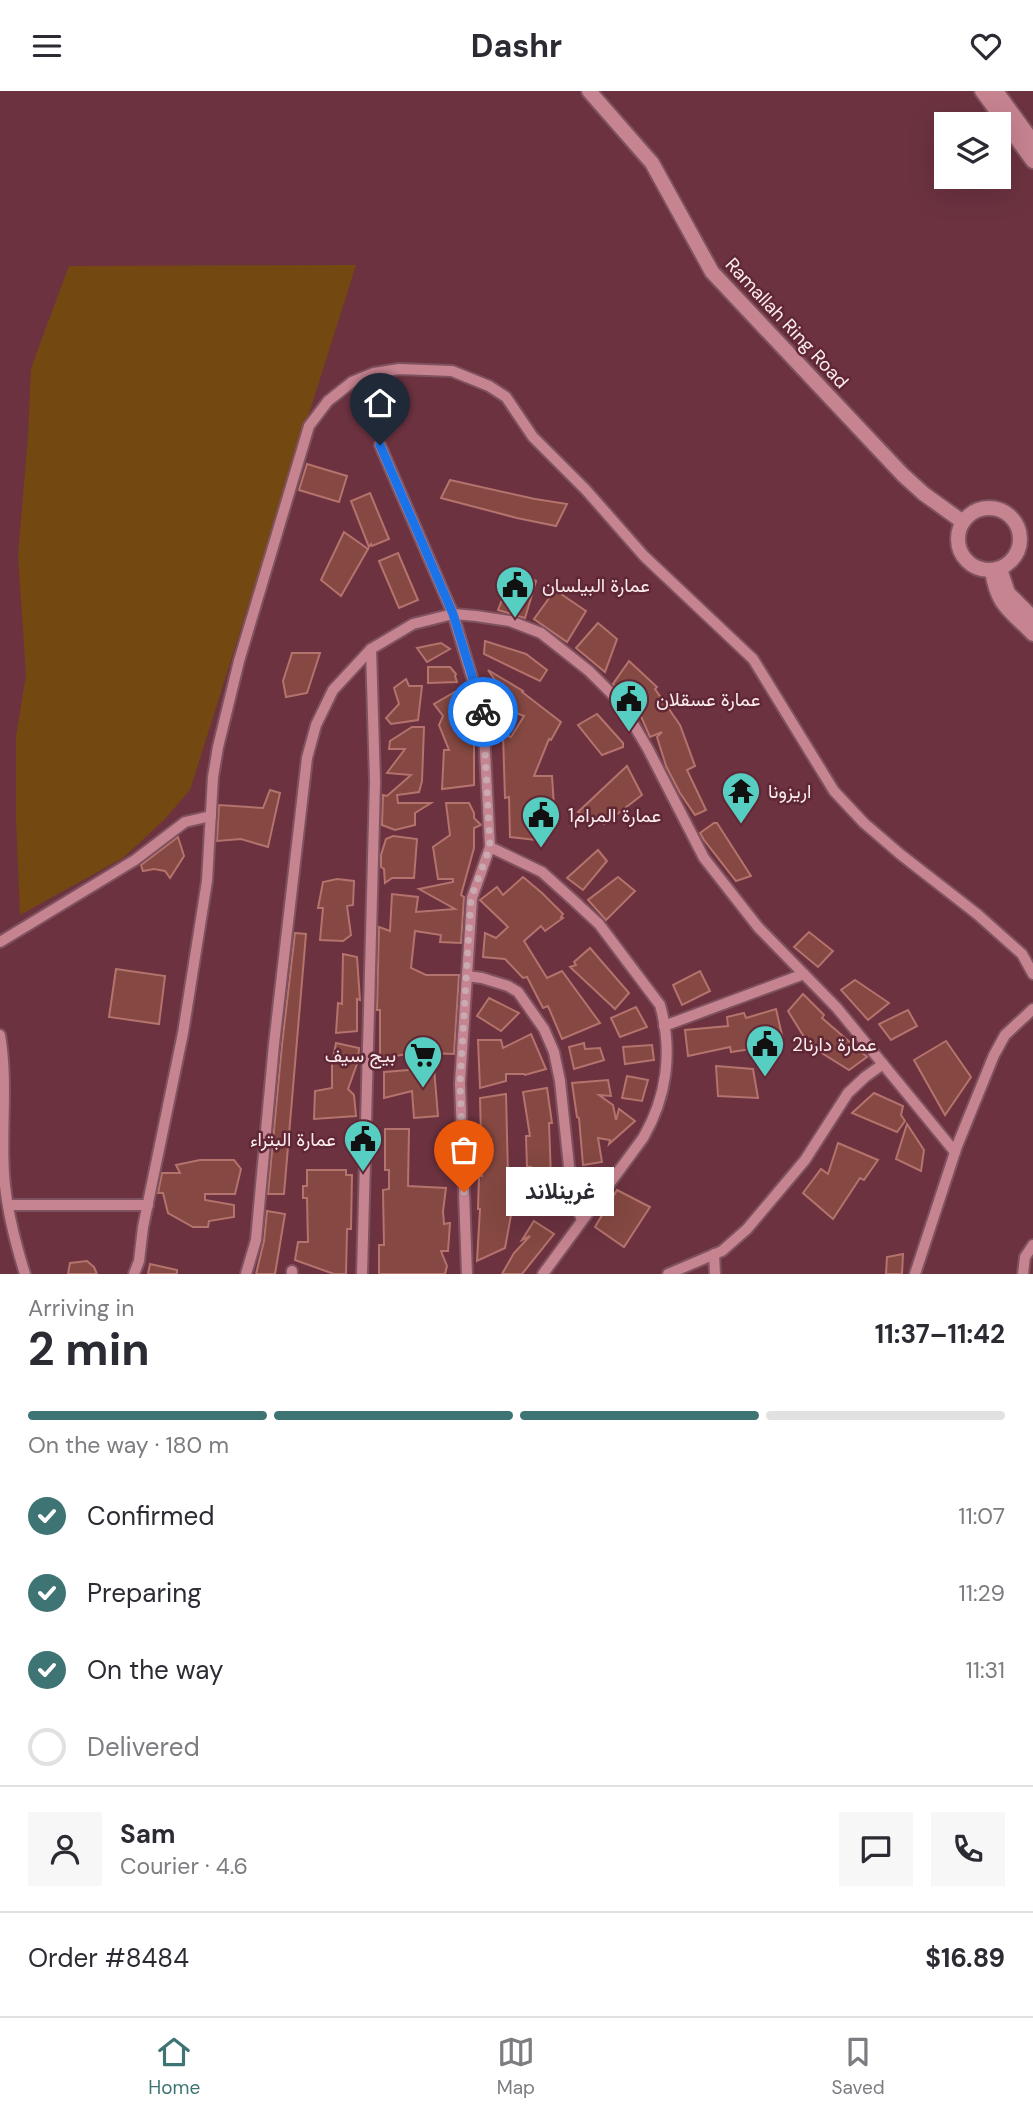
<!DOCTYPE html>
<meta charset="utf-8">
<style>
body{margin:0;font-family:"DM Sans",Vazirmatn,sans-serif;background:#f7f7f7;color:#2b2b33;height:100vh;display:flex;flex-direction:column;font-size:26px;white-space:nowrap}
*{box-sizing:border-box;margin:0}
p{font-size:23px;color:#7c7c81}
.icon{flex:none;width:38px;height:38px;fill:none;stroke:currentColor;stroke-width:2;stroke-linecap:round;stroke-linejoin:round}
.map{position:relative;height:1183px;overflow:hidden}
.side{display:flex;flex-direction:column;background:#fff;flex:1}
.side>*{flex:none}
.controls{position:absolute;left:934px;top:21px;display:grid;gap:14px}
.controls a{display:grid;place-items:center;width:77px;height:77px;border-radius:0px;background:#fff;box-shadow:0 7px 28px #0002;font-size:35px}
.pin{position:absolute;display:grid;place-items:center;width:60px;height:60px;color:#fff;margin:-72px -30px;border-radius:50% 50% 50% 0;rotate:-45deg;box-shadow:0 0 7px #0007}
.pin .icon{rotate:45deg}
.courier{position:absolute;display:grid;place-items:center;width:70px;height:70px;margin:-35px;border:5px solid #1a73e8;border-radius:50%;background:#fff;color:#222;box-shadow:0 2px 9px #0007}
.bubble{position:absolute;height:49px;border-radius:0px;background:#fff;box-shadow:0 7px 28px #0002;font-size:23px;font-weight:700;line-height:49px;text-align:center}
.head em{font-style:normal;font-weight:700}
.head div{display:flex;flex-direction:column-reverse}
.head{display:flex;align-items:center;justify-content:space-between;height:119px;padding:0 28px}
h1{font-size:46px;font-weight:700;line-height:52px}
.bar{display:grid;grid-template-columns:repeat(4,1fr);gap:10px 7px;align-content:center;height:84px;padding:0 28px}
.bar i{height:9px;border-radius:5px;background:#e1e1e2}
.bar .selected{background:#3e7473}
.bar p{grid-column:span 4}
.line{display:flex;align-items:center;gap:18px;padding:0 28px;border-top:2px solid #e1e1e2}
.line div{flex:1}
.round{display:grid;place-items:center;flex:none;width:74px;height:74px;border-radius:0px;background:#f7f7f7}
ol{padding:0 28px;list-style:none}
li{display:flex;align-items:center;gap:21px;height:77px}
li p{margin-inline-start:auto}
li .icon{padding:7px;border-radius:50%;background:#3e7473;color:#fff;stroke-width:4}
li:last-child{color:#7c7c81}
li i{width:38px;height:38px;border:4px solid #e1e1e2;border-radius:50%}
header{display:flex;justify-content:space-between;align-items:center;height:91px;padding:0 28px;background:#fff;font-size:32px;font-weight:700}
.dock{display:flex;justify-content:space-around;align-items:center;height:98px;border-top:2px solid #e1e1e2;background:#fff;font-size:19px;color:#7c7c81}
.dock a{display:grid;justify-items:center;gap:4px}
.dock .selected{color:#3e7473}
.map>svg:first-child{display:block}
.green{fill:#744811}
.building{fill:#854842;stroke:#b4736c;stroke-width:2}
.lines{fill:none;stroke-linecap:round;stroke-linejoin:round}
.minor-casing{stroke:#7e525e;stroke-width:14}
.tertiary-casing{stroke:#7e525e;stroke-width:18}
.minor{stroke:#c68390;stroke-width:10}
.tertiary{stroke:#c68390;stroke-width:14}
.done{stroke:#c8aab0;stroke-width:7;stroke-dasharray:0 12.6}
.route{stroke:#1a73e8;stroke-width:9}
.labels{text-anchor:middle;dominant-baseline:central;stroke-width:5;stroke-linejoin:round;paint-order:stroke}
.street-label{font-size:19px;fill:#faebed;stroke:#602735}
.poi-label{font-size:19px;fill:#faebed;stroke:#602735;text-anchor:start}
</style>
<header><svg class="icon" aria-label="menu" viewBox="0 0 24 24"><path d="M4 6h16M4 12h16M4 18h16"/></svg>Dashr<svg class="icon" aria-label="heart" viewBox="0 0 24 24"><path d="M12 20l-8-8c-3-5 5-10 8-4 3-6 11-1 8 4z"/></svg></header>
<div class="map">
<svg width="1033" height="1183" viewBox="0 0 1033 1183">
<rect width="100%" height="100%" fill="#6c3240"/>
<path class="green" d="M356,174L190,699L164,729L123,767L20,824L16,728V645L26,584L18,464L28,346L31,277L69,175Z"/>
<g class="building">
<path d="M307,373L347,385L339,411L299,399Z"/>
<path d="M450,389L535,408L567,413L556,435L517,427L441,407Z"/>
<path d="M370,402L389,448L372,455L371,453L369,456L351,410Z"/>
<path d="M344,441L368,458L341,505L321,489Z"/>
<path d="M398,462L418,509L399,517L379,470Z"/>
<path d="M514,478L536,490L525,527L498,519Z"/>
<path d="M555,499L586,520L567,551L534,528Z"/>
<path d="M598,532L617,548L605,581L576,557Z"/>
<path d="M485,550L526,563L547,579L540,590L484,563Z"/>
<path d="M441,552L450,558L427,571L417,557Z"/>
<path d="M292,562H320L307,602L286,606L283,590Z"/>
<path d="M629,570L657,596L655,598L680,634L695,675L687,679L706,719L695,724L680,702L666,675L657,646L662,641L650,646L636,614L633,616L627,607L613,593Z"/>
<path d="M428,576H450L456,583L455,585L457,591L428,592Z"/>
<path d="M488,579L523,600L522,601L561,631L551,649L549,648L534,685H552L554,715L536,749L510,746L509,706L505,707L503,643L511,646L524,625L499,615L491,594L497,592Z"/>
<path d="M406,588L409,595H422L418,629L391,633L386,627L399,613L394,597Z"/>
<path d="M460,598L466,612L455,622L468,628V637L464,640L474,654V694L442,698L444,659H449L439,634L443,625L434,613Z"/>
<path d="M597,623L623,652V656L602,664L578,634Z"/>
<path d="M412,636H424L422,690L419,701L397,704L398,712H431L415,722V734L395,739L382,734L383,704L387,705L411,684L387,682L405,658H389L390,650Z"/>
<path d="M627,675L642,704L604,733L578,721Z"/>
<path d="M270,699L280,702L268,756L241,748L217,750L219,714L263,717Z"/>
<path d="M446,712H469L474,722V727L481,734L474,737V757L461,804L464,806L461,852L440,851L441,844L415,840L411,877L426,884H459L454,963L430,962V960L380,967V919H377L379,836L390,840L392,803L418,806L416,821L455,818L419,798L453,791V788H438L433,756L450,744Z"/>
<path d="M714,732H717L751,785L736,790L704,749L700,742Z"/>
<path d="M393,745L417,748L414,787H392L385,792L384,778L381,776V764L386,748Z"/>
<path d="M178,746L184,765L170,787L165,780L154,778L143,780L141,774Z"/>
<path d="M598,759L607,770L583,799L567,787Z"/>
<path d="M523,786L542,802L563,823L561,826L563,827L545,840L541,835L524,850L547,887L562,880L600,932L562,948L548,915L543,917L527,886L523,887L505,868L483,866L485,842L496,847L508,836L480,809L497,796L503,804Z"/>
<path d="M618,786L635,800L606,829L588,809Z"/>
<path d="M337,788L354,790L353,814L347,815L351,844L343,850L320,849L323,817H318L323,791Z"/>
<path d="M809,841L833,860L818,876L794,856Z"/>
<path d="M295,842L306,843L284,1103H268L282,954Z"/>
<path d="M590,857L629,902L615,918L570,876L576,874L574,871Z"/>
<path d="M343,863L357,866L360,909L357,908V940L336,942L338,912L342,913Z"/>
<path d="M116,878L165,885L159,933L109,926Z"/>
<path d="M700,880L710,900L682,914L673,894Z"/>
<path d="M855,889L889,912L868,929L841,899Z"/>
<path d="M803,903L824,924L822,927L867,966L849,979L809,954L788,920Z"/>
<path d="M489,907L519,922L501,940L477,925Z"/>
<path d="M636,916L647,936L620,946L611,927Z"/>
<path d="M776,918L784,953L731,961L730,956L688,965L685,939L728,935L727,926L744,922L746,927Z"/>
<path d="M908,919L917,935L891,949L879,933Z"/>
<path d="M531,943L546,978L525,984L524,983H506V990L480,997L478,949H501L503,957Z"/>
<path d="M946,950L971,986L945,1024L914,969Z"/>
<path d="M336,952L359,957L358,970L348,998L354,1004L356,1025L314,1028L315,1000L332,997V973Z"/>
<path d="M584,952L585,958L600,957L604,969L574,978L569,956Z"/>
<path d="M652,954L654,969L625,973L623,956Z"/>
<path d="M716,975L753,978L758,1007L718,1005Z"/>
<path d="M434,977L438,1025L414,1027L412,1000L384,1007V981Z"/>
<path d="M627,985L648,989L642,1010L622,1007Z"/>
<path d="M608,989L611,1005L599,1004L613,1014L616,1029L619,1018L635,1030L609,1053L610,1049L598,1047L602,1071L583,1074L579,1027L577,1026L572,992Z"/>
<path d="M547,997L552,1032H549L551,1087L555,1086L560,1120L528,1119L531,1076H527L526,1045H530L523,1001Z"/>
<path d="M874,1002L903,1015L901,1024L905,1030L897,1041L852,1022Z"/>
<path d="M506,1003L508,1085H511V1124L505,1157L477,1170L480,1118H478L479,1085H482L480,1007Z"/>
<path d="M907,1033L924,1059L921,1080L896,1068Z"/>
<path d="M385,1038H409L408,1095L446,1097L443,1120L444,1133L450,1132L448,1160H441L447,1175L445,1183H379V1154H384L383,1099L389,1098V1079H385Z"/>
<path d="M838,1052L878,1069L864,1089L860,1087L833,1128L803,1102L821,1078L828,1083Z"/>
<path d="M200,1069H234L241,1078L235,1103H205V1109L234,1114V1126L209,1130L208,1136H193L168,1122L163,1102H158L162,1082H180L176,1074Z"/>
<path d="M307,1079H346V1084H352L351,1138H347L346,1183H334L295,1169L298,1151H308L307,1107H303V1095H307Z"/>
<path d="M617,1099L650,1116L624,1156L595,1136Z"/>
<path d="M267,1120L285,1123L275,1183H256L264,1150Z"/>
<path d="M534,1130L554,1143L522,1183H502L514,1162L530,1145L522,1149Z"/>
<path d="M903,1163L902,1183H886L887,1166Z"/>
<path d="M87,1170L94,1176L97,1183H68L70,1172Z"/>
<path d="M150,1173L177,1179V1183H148Z"/>
</g>
<g class="lines">
<g class="minor-casing">
<g id="minor">
<path d="M380,354L453,523L483,623L490,756L472,807L460,992L467,1183"/>
<path d="M490,756L542,781L572,808L599,833L660,914C673,960 667,1006 643,1047L543,1183"/>
<path d="M0,851L135,769L185,731L211,725"/>
<path d="M467,885L482,887L508,895L518,901L544,938L554,961L560,990L572,1104L582,1129"/>
<path d="M664,935L804,883"/>
<path d="M0,944C8,990 1,1037 4,1083C6,1117 15,1151 25,1183"/>
<path d="M8,1114H148"/>
<path d="M714,1163L715,1183"/>
<path d="M134,1183L139,1170L143,1136L183,942L207,790L213,686L218,656L239,570L309,335L328,310L352,291L374,282L399,278L452,280L489,295L506,306L533,346L586,399L644,465L753,568L834,700L864,732L900,763L977,823L1022,863L1033,883"/>
<path d="M246,1183L256,1149L274,953L307,667L316,634L333,599L371,558"/>
<path d="M292,1183V1180"/>
<path d="M362,1183L375,691L371,558L413,533L453,523L476,525L510,530L541,542L589,580L621,612L648,658L704,767L758,836L837,917L955,1061"/>
<path d="M668,1183L722,1160L747,1138L805,1069L848,1002L865,986L883,973"/>
<path d="M915,1183L957,1055L994,964L1005,944L1033,918"/>
<path d="M1023,1183L1025,1166L1033,1154"/>
</g>
</g>
<g class="tertiary-casing">
<g id="tertiary">
<path d="M589,0L652,72L712,181L903,384L924,403L963,431"/>
<path d="M982,0L1033,70"/>
<path d="M996,0L1033,51"/>
<circle cx="989" cy="448" r="31"/>
<path d="M1000,478L1008,502L1033,527"/>
<path d="M992,480C998,516 1009,518 1033,543"/>
</g>
</g>
<use href="#minor" class="minor"/>
<use href="#tertiary" class="tertiary"/>
</g>
<g class="lines">
<path class="done" d="M464,1101L460,992L471,807L490,756L483,621"/>
<path class="route" d="M380,354L453,523L483,621"/>
</g>
<defs>
<g id="civic-pin" transform="scale(2.0125)"><path d="M0 17L-7.5 6A9.5 9.5 0 1 1 7.5 6Z" fill="#56cec2" stroke="#602735"/><path d="M-.6-6.5H3V-4.5H.6V-3L4-1V1h2V6H-6V1h2V-1L-.6-3ZM-1.2 2.5V6h2.4V2.5Z" fill="#111"/></g>
<g id="temple-pin" transform="scale(2.0125)"><path d="M0 17L-7.5 6A9.5 9.5 0 1 1 7.5 6Z" fill="#56cec2" stroke="#602735"/><path d="M0-6L5-2H3V0L6.5 2.5H4V6H1.5V3h-3V6H-4V2.5H-6.5L-3 0V-2H-5Z" fill="#111"/></g>
<g id="supermarket-pin" transform="scale(2.0125)"><path d="M0 17L-7.5 6A9.5 9.5 0 1 1 7.5 6Z" fill="#56cec2" stroke="#602735"/><path d="M-6-5.5h2.5l.6 2H6L4.5 2H-2.5L-4.4-4H-6ZM-1.5 3.2a1.3 1.3 0 1 0 .1 0ZM3 3.2a1.3 1.3 0 1 0 .1 0Z" fill="#111"/></g>
</defs>
<g fill-rule="evenodd">
<use href="#civic-pin" x="515" y="494"/>
<use href="#civic-pin" x="629" y="608"/>
<use href="#temple-pin" x="741" y="700"/>
<use href="#civic-pin" x="541" y="724"/>
<use href="#civic-pin" x="765" y="953"/>
<use href="#supermarket-pin" x="423" y="964"/>
<use href="#civic-pin" x="363" y="1048"/>
</g>
<g class="labels">
<g class="street-label">
<text transform="translate(787 232) rotate(47)">Ramallah Ring Road</text>
</g>
<g class="poi-label">
<text x="542" y="494">عمارة البيلسان</text>
<text x="656" y="608">عمارة عسقلان</text>
<text x="768" y="700">اريزونا</text>
<text x="568" y="724">عمارة المرام1</text>
<text x="792" y="953">عمارة دارنا2</text>
<text x="396" y="964" text-anchor="end">بيج سيف</text>
<text x="336" y="1048" text-anchor="end">عمارة البتراء</text>
</g>
</g>
</svg>
<div class="controls">
<a><svg class="icon" aria-label="layers" viewBox="0 0 24 24"><path d="M12 4l9 5-9 5-9-5zM3 14l9 5 9-5"/></svg></a>
</div>
<div class="pin" style="left:464px;top:1101px;background:#ea580c"><svg class="icon" aria-label="bag" viewBox="0 0 24 24"><path d="M5 8h14l-1 12H6zM9 8a3 3 0 0 1 6 0"/></svg></div>
<div class="pin" style="left:380px;top:354px;background:#1f2937"><svg class="icon" aria-label="home" viewBox="0 0 24 24"><path d="M3 11l9-7 9 7M6 9v11h12V9"/></svg></div>
<div class="courier" style="left:483px;top:621px"><svg class="icon" aria-label="bike" viewBox="0 0 24 24"><circle cx="6" cy="16" r="4"/><circle cx="18" cy="16" r="4"/><path d="M6 16l4-8h5l3 8M10 8l3 8H6M13 5h3"/></svg></div>
<div class="bubble" style="left:506px;top:1076px;width:108px">غرينلاند</div>
</div>
<section class="side">
<div class="head"><div><h1>2 min</h1><p>Arriving in</p></div><em>11:37–11:42</em></div>
<div class="bar"><i class="selected"></i><i class="selected"></i><i class="selected"></i><i></i><p>On the way · 180 m</p></div>
<ol>
<li><svg class="icon" aria-label="check" viewBox="0 0 24 24"><path d="M5 12l5 5 9-10"/></svg>Confirmed<p>11:07</p></li>
<li><svg class="icon" aria-label="check" viewBox="0 0 24 24"><path d="M5 12l5 5 9-10"/></svg>Preparing<p>11:29</p></li>
<li><svg class="icon" aria-label="check" viewBox="0 0 24 24"><path d="M5 12l5 5 9-10"/></svg>On the way<p>11:31</p></li>
<li><i></i>Delivered</li>
</ol>
<div class="line" style="height:126px"><a class="round"><svg class="icon" aria-label="person" viewBox="0 0 24 24"><circle cx="12" cy="8" r="4"/><path d="M4 21q1-7 8-7t8 7"/></svg></a><div><b>Sam</b><p>Courier · 4.6</p></div><a class="round"><svg class="icon" aria-label="chat" viewBox="0 0 24 24"><path d="M4 5h16v11H9l-5 4z"/></svg></a><a class="round"><svg class="icon" aria-label="phone" viewBox="0 0 24 24"><path d="M5 4h4l2 5-3 2q2 4 5 5l2-3 5 2v4C11 20 4 13 5 4z"/></svg></a></div>
<div class="line" style="height:91px"><div>Order #8484</div><b>$16.89</b></div>
</section>
<nav class="dock">
<a class="selected"><svg class="icon" aria-label="home" viewBox="0 0 24 24"><path d="M3 11l9-7 9 7M6 9v11h12V9"/></svg>Home</a>
<a><svg class="icon" aria-label="map" viewBox="0 0 24 24"><path d="M3 6l6-2 6 2 6-2v14l-6 2-6-2-6 2zM9 4v14M15 6v14"/></svg>Map</a>
<a><svg class="icon" aria-label="saved" viewBox="0 0 24 24"><path d="M7 4h10v16l-5-4-5 4z"/></svg>Saved</a>
</nav>
